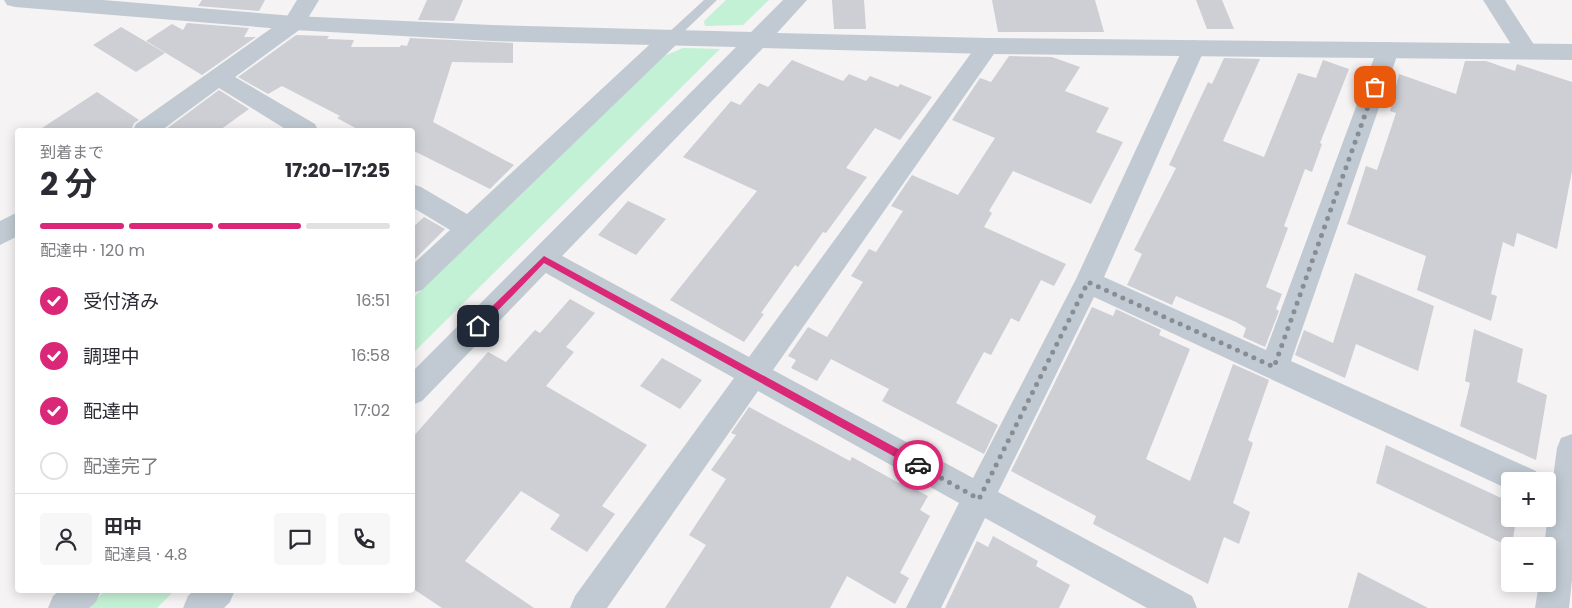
<!DOCTYPE html>
<html lang="ja">
<meta charset="utf-8">
<style>
body{margin:0;font-family:Poppins,"Noto Sans JP",sans-serif;background:#f7f7f7;color:#2b2b33;height:100vh;display:flex;flex-direction:column;font-size:19px;white-space:nowrap}
*{box-sizing:border-box;margin:0}
p{font-size:16px;color:#7c7c81}
.icon{flex:none;width:28px;height:28px;fill:none;stroke:currentColor;stroke-width:2;stroke-linecap:round;stroke-linejoin:round}
.map{position:relative;flex:1;overflow:hidden}
.side{position:absolute;left:15px;top:128px;width:400px;height:465px;display:flex;flex-direction:column;background:#fff;border-radius:5px;box-shadow:0 2px 12px #0003}
.side>*{flex:none}
.controls{position:absolute;left:1501px;top:472px;display:grid;gap:10px}
.controls a{display:grid;place-items:center;width:55px;height:55px;border-radius:5px;background:#fff;box-shadow:0 2px 12px #0003;font-size:25px}
.pin{position:absolute;display:grid;place-items:center;width:42px;height:42px;color:#fff;margin:-21px;border-radius:10px;box-shadow:0 2px 8px #0006}
.courier{position:absolute;display:grid;place-items:center;width:50px;height:50px;margin:-25px;border:4px solid #db2777;border-radius:50%;background:#fff;color:#222;box-shadow:0 1px 6px #0007}
.summary em{font-style:normal;font-weight:700}
.summary div{display:flex;flex-direction:column-reverse}
.summary{display:flex;align-items:center;justify-content:space-between;height:85px;padding:0 25px}
h1{font-size:32px;font-weight:700;line-height:38px}
.bar{display:grid;grid-template-columns:repeat(4,1fr);gap:8px 5px;align-content:center;height:60px;padding:0 25px}
.bar i{height:6px;border-radius:4px;background:#e1e1e2}
.bar .on{background:#db2777}
.bar p{grid-column:span 4}
.line{display:flex;align-items:center;gap:12px;padding:0 25px;border-top:1px solid #e1e1e2}
.line div{flex:1}
.round{display:grid;place-items:center;flex:none;width:52px;height:52px;border-radius:5px;background:#f7f7f7}
ol{padding:0 25px;list-style:none}
li{display:flex;align-items:center;gap:15px;height:55px}
li p{margin-inline-start:auto}
li .icon{padding:5px;border-radius:50%;background:#db2777;color:#fff;stroke-width:4}
li:last-child{color:#7c7c81}
li i{width:28px;height:28px;border:2px solid #e1e1e2;border-radius:50%}
.map>svg:first-child{display:block}
.green{fill:#c3f1d5}
.building{fill:#cdcfd5}
.lines{fill:none;stroke-linecap:round;stroke-linejoin:round}
.service{fill:#c1cad2;fill-rule:evenodd}
.minor{fill:#c1cad2;fill-rule:evenodd}
.tertiary{fill:#c1cad2;fill-rule:evenodd}
.route{fill:#db2777}
.done{stroke:#868d94;stroke-width:5;stroke-dasharray:0 9}
</style>
<div class="map">
<svg width="1572" height="608" viewBox="0 0 1572 608">
<rect width="100%" height="100%" fill="#f5f3f3"/>
<g class="green">
<path d="M726,0H769L743,25L705,26L704,21Z"/>
<path d="M683,48L720,49L413,353V298L664,56Z"/>
<path d="M106,590H175L157,608H87Z"/>
</g>
<g class="building">
<path d="M202,0H265L259,11L198,6Z"/>
<path d="M427,0H463L454,21L418,20Z"/>
<path d="M832,0H864L866,29H834Z"/>
<path d="M992,0H1095L1104,32H998Z"/>
<path d="M1196,0H1222L1234,29H1207Z"/>
<path d="M187,23L249,28L244,37H256L202,75L146,41L172,24L183,30Z"/>
<path d="M121,27L165,53L136,72L93,45Z"/>
<path d="M296,35L329,36L327,39L354,40L351,47H400L401,45L407,46L410,38L513,43V63L452,62L433,122L514,165L490,189L412,150V130H359L337,118L340,116L282,86L268,94L238,77Z"/>
<path d="M1009,56L1052,57L1080,67L1065,91L1109,108L1096,132L1123,142L1091,204L1013,171L989,211L992,213L984,227L1066,264L1054,286L1041,280L1019,322L1011,318L991,355L984,352L956,403L998,425L984,454L882,401L889,389L831,359L817,381L791,368L796,360L788,356L808,327L827,337L863,282L851,276L869,249L876,252L903,211L891,206L912,175L958,195L995,138L952,120L980,78L991,82Z"/>
<path d="M1224,58L1260,59L1223,141L1264,157L1298,73L1316,78L1323,60L1349,69L1320,143L1322,144L1312,172L1305,169L1284,226L1288,228L1266,287L1282,294L1276,309L1279,311L1265,347L1243,337L1246,328L1236,322L1176,296L1172,305L1127,285L1142,254L1134,250L1176,168L1169,165L1208,82L1212,84Z"/>
<path d="M792,60L843,81L849,74L866,81L870,76L898,87L900,84L932,97L900,140L875,128L846,168L867,177L826,233L823,232L798,267L795,265L761,313L764,314L744,342L670,300L757,191L683,157L731,101L740,105L759,83L768,87Z"/>
<path d="M1465,61H1486L1515,71L1517,64L1572,82V171L1557,249L1517,233L1514,247L1503,242L1491,294L1497,296L1491,321L1417,290L1426,256L1347,224L1366,166L1377,170L1396,113L1390,111L1399,74L1456,94Z"/>
<path d="M219,90L249,109L220,130H165Z"/>
<path d="M97,92L139,120L134,123L131,130H39Z"/>
<path d="M628,201L666,219L636,255L598,235Z"/>
<path d="M424,217L445,229L412,262V228Z"/>
<path d="M1355,273L1434,306L1418,371L1356,344L1345,378L1295,355L1304,330L1333,343Z"/>
<path d="M570,299L595,313L566,347L574,352L546,386L647,445L602,506L615,514L587,552L550,529L560,515L521,491L465,561L534,608H442L412,588V438L488,352L506,362L535,330L540,333Z"/>
<path d="M1092,307L1113,316L1116,309L1161,330L1159,335L1190,349L1146,459L1190,481L1233,364L1269,380L1248,440L1253,443L1233,503L1250,512L1239,544L1224,537L1208,584L1093,524L1096,516L1011,471Z"/>
<path d="M1474,329L1523,349L1517,382L1547,395L1536,460L1460,426L1470,383L1465,381Z"/>
<path d="M662,358L702,380L680,409L640,386Z"/>
<path d="M749,407L850,461L852,457L899,483L900,481L928,496L920,510L930,516L900,573L909,578L895,604L847,576L830,608H665L706,545L689,535L726,479L711,470L736,435L731,433Z"/>
<path d="M1386,445L1510,502V519H1516L1512,546L1510,547L1376,483Z"/>
<path d="M993,536L1038,561L1036,566L1070,585L1059,608H945L977,541L988,547Z"/>
<path d="M1358,572L1428,608H1348Z"/>
</g>
<g class="lines">
<path class="service" d="M704,0H717L674,41H666L664,38L666,35Z"/>
<g class="minor">
<path d="M297,0H319L302,28L235,77L315,124L318,130H287L219,88L162,130H133L136,124L286,18Z"/>
<path d="M1483,0H1505L1538,51L1535,57L1527,59L1519,57Z"/>
<path d="M670,30L678,33L681,38L678,43L422,290L412,293V265L450,230L412,207V184L421,187L467,214L662,33Z"/>
<path d="M988,38L996,41L999,46L996,51L773,370L973,478L1076,279L1183,48L1186,43L1194,40L1202,43L1205,48L1104,277L1266,350L1377,50L1380,44L1388,42L1396,44L1399,50L1291,361L1536,471L1540,481H1510V490L1094,297L998,492L1192,596L1197,608H1147L985,518L941,608H906L959,503L758,391L607,608H570L575,596L734,378L535,267L531,259L535,251L544,248L553,251L749,357L980,41Z"/>
<path d="M18,212V236L0,245V221Z"/>
<path d="M1572,434V580L1569,608H1535L1539,584H1548V546H1544L1557,448L1561,438Z"/>
<path d="M60,590H101L96,602L89,608H48L53,596Z"/>
</g>
<g class="tertiary">
<path d="M4,0H103L294,16L492,25L751,32L783,0H807L777,33L988,38L1572,44V60L988,54L763,48L422,401L412,405V372L736,47L492,41L294,30L15,7L7,5Z"/>
<path d="M194,590H235L230,602L224,608H183L188,596Z"/>
</g>
</g>
<path class="route" d="M544,256L922,462V468H915L544,263L481,328H475V323Z"/>
<g class="lines">
<path class="done" d="M918,465L979,499L1088,282L1274,367L1375,87"/>
</g>
</svg>
<div class="controls">
<a>+</a>
<a>−</a>
</div>
<div class="pin" style="left:1375px;top:87px;background:#ea580c"><svg class="icon" aria-label="bag" viewBox="0 0 24 24"><path d="M5 8h14l-1 12H6zM9 8a3 3 0 0 1 6 0"/></svg></div>
<div class="pin" style="left:478px;top:326px;background:#1f2937"><svg class="icon" aria-label="home" viewBox="0 0 24 24"><path d="M3 11l9-7 9 7M6 9v11h12V9"/></svg></div>
<div class="courier" style="left:918px;top:465px"><svg class="icon" aria-label="car" viewBox="0 0 24 24"><path d="M5 17H2v-5l4-1 3-4h7l3 4 3 1v5h-3M9 17h6M6 11h13"/><circle cx="7" cy="17" r="2"/><circle cx="17" cy="17" r="2"/></svg></div>
<section class="side">
<div class="summary"><div><h1>2 分</h1><p>到着まで</p></div><em>17:20–17:25</em></div>
<div class="bar"><i class="on"></i><i class="on"></i><i class="on"></i><i></i><p>配達中 · 120 m</p></div>
<ol>
<li><svg class="icon" aria-label="check" viewBox="0 0 24 24"><path d="M5 12l5 5 9-10"/></svg>受付済み<p>16:51</p></li>
<li><svg class="icon" aria-label="check" viewBox="0 0 24 24"><path d="M5 12l5 5 9-10"/></svg>調理中<p>16:58</p></li>
<li><svg class="icon" aria-label="check" viewBox="0 0 24 24"><path d="M5 12l5 5 9-10"/></svg>配達中<p>17:02</p></li>
<li><i></i>配達完了</li>
</ol>
<div class="line" style="height:90px"><a class="round"><svg class="icon" aria-label="person" viewBox="0 0 24 24"><circle cx="12" cy="8" r="4"/><path d="M4 21q1-7 8-7t8 7"/></svg></a><div><b>田中</b><p>配達員 · 4.8</p></div><a class="round"><svg class="icon" aria-label="chat" viewBox="0 0 24 24"><path d="M4 5h16v11H9l-5 4z"/></svg></a><a class="round"><svg class="icon" aria-label="phone" viewBox="0 0 24 24"><path d="M5 4h4l2 5-3 2q2 4 5 5l2-3 5 2v4C11 20 4 13 5 4z"/></svg></a></div>
</section>
</div>
